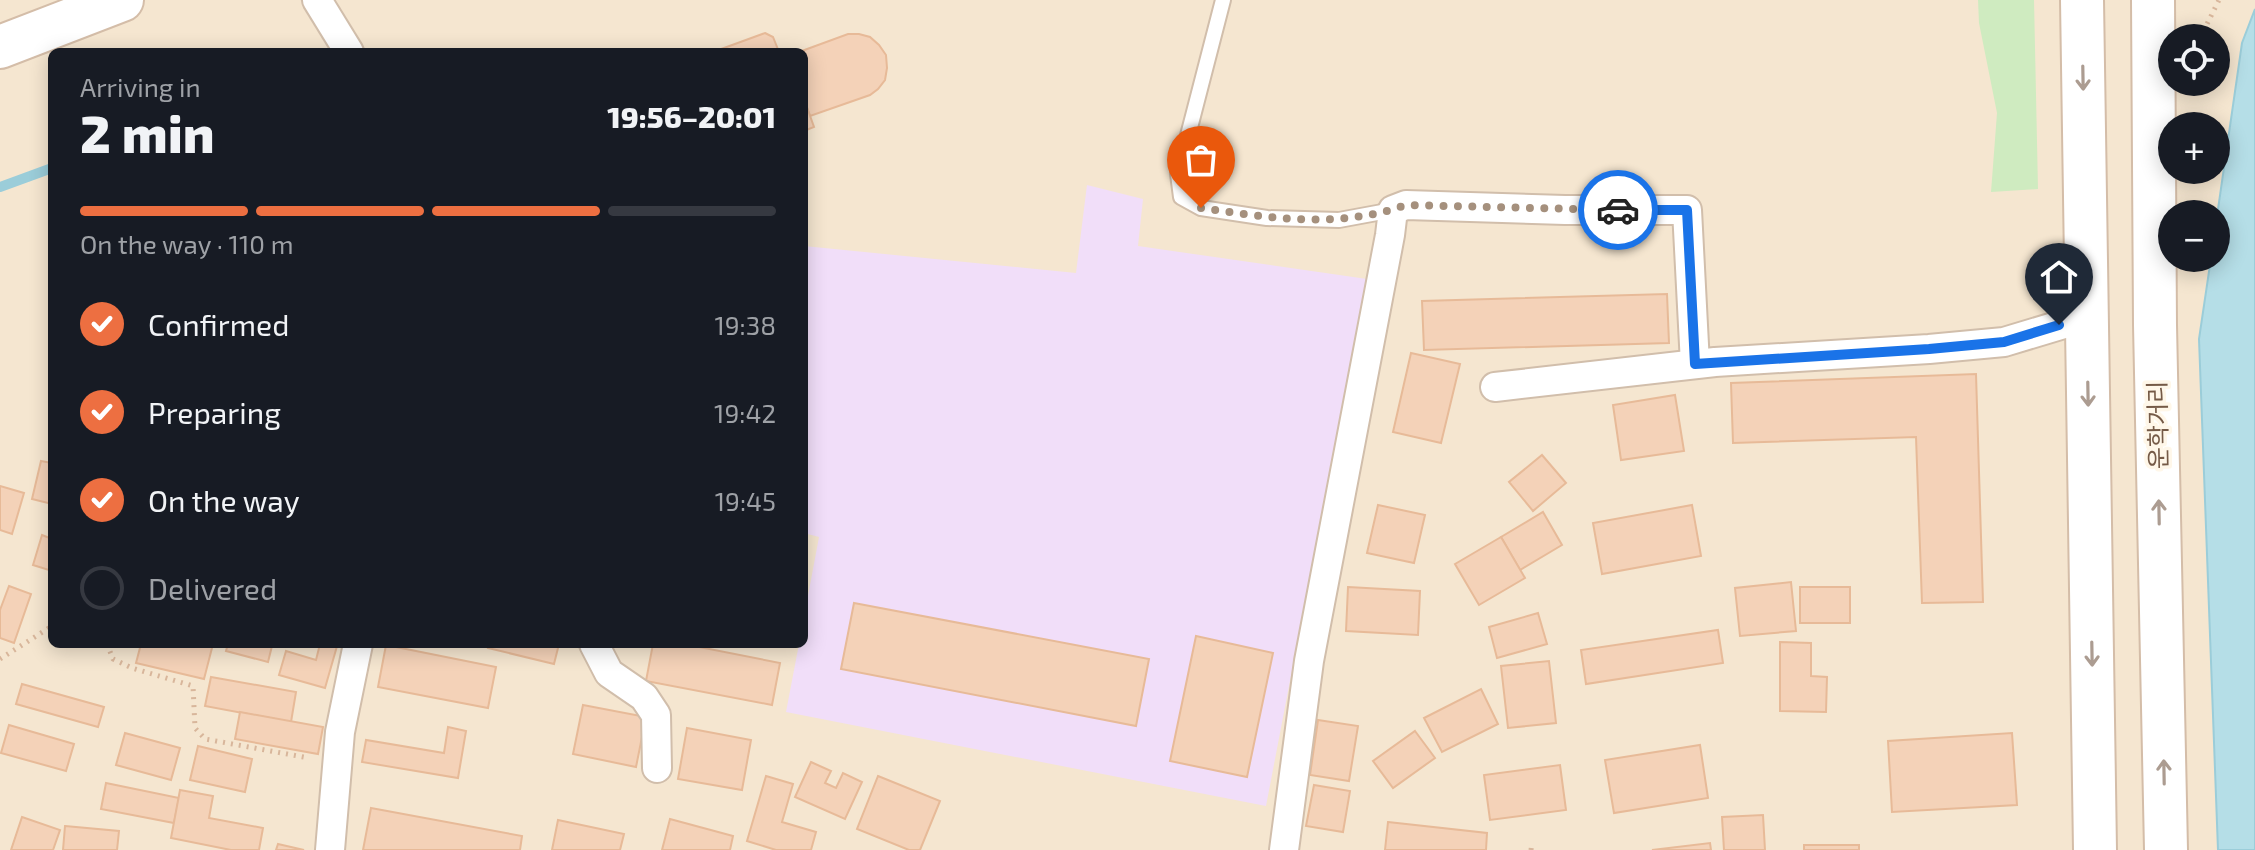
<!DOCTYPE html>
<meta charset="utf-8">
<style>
body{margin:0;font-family:"Exo 2","Noto Sans KR",sans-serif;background:#20242c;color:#f1f3f6;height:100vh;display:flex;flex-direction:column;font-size:30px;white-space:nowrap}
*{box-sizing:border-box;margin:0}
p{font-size:26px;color:#9ea1a6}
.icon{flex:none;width:44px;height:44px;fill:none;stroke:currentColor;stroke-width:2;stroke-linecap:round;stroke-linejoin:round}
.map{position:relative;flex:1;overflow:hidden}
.side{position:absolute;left:48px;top:48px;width:760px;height:600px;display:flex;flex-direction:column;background:#171b24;border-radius:12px;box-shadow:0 4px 20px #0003}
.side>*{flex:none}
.buttons{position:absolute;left:2158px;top:24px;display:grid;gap:16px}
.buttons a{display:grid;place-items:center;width:72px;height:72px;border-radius:50%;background:#171b24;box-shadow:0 4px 20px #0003;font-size:40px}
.pin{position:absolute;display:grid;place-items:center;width:68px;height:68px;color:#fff;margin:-82px -34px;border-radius:50% 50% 50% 0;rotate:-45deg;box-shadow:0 0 8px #0007}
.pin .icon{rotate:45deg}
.courier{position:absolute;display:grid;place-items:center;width:80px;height:80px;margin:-40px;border:6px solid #1a73e8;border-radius:50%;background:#fff;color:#222;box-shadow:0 2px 10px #0007}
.overview em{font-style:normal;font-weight:800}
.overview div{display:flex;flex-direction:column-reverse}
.overview{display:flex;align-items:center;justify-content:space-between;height:136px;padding:0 32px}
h1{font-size:52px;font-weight:800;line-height:60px}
.bar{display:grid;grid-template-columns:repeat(4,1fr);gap:12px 8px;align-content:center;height:96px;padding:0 32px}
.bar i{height:10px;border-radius:6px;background:#363941}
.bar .current{background:#ed6f41}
.bar p{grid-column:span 4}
ol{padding:0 32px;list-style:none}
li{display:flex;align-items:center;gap:24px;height:88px}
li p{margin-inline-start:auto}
li .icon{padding:8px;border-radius:50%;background:#ed6f41;color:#fff;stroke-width:4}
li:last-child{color:#9ea1a6}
li i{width:44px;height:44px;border:4px solid #363941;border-radius:50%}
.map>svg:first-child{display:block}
.residential{fill:#f5e6d0;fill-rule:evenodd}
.education{fill:#f1def9}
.green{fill:#cfebc0}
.water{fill:#b5dee7;stroke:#9bcdd9;stroke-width:2}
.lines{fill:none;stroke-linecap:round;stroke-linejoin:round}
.stream{stroke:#9bcdd9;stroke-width:10}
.building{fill:#f4d2b8;stroke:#e7ba98;stroke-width:2}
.service-casing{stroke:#d1beab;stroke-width:18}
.minor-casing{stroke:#d1beab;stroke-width:32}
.secondary-casing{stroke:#d4bda8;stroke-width:46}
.path{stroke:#d8b69b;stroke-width:5;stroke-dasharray:2 6;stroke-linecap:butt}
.service{stroke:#fff;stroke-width:14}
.minor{stroke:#fff;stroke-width:28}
.secondary{stroke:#fff;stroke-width:42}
.oneway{stroke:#ac9c91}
.done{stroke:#a5907d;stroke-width:8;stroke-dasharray:0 14.4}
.route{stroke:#1a73e8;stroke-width:10}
.labels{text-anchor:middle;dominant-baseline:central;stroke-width:7;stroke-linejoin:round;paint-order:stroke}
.street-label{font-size:24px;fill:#755a47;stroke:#fff7e9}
</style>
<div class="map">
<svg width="2255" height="850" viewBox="0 0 2255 850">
<rect width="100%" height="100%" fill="#fdf4e1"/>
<path class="residential" d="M0,0H2255V850H0ZM2172,38H2216V82H2172ZM52,52H804V644H52ZM2172,126H2216V170H2172ZM2172,214H2216V258H2172Z"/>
<path class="education" d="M1087,185L1143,199L1138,246L1367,279L1266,806L786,712L799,644H804V617L819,537L804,533V246L1076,273Z"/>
<path class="green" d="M1978,0H2034L2038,189L1991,192L1997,113L1979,23Z"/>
<path class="water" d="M2255,9V850H2218L2199,339L2211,258H2216V223L2242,43Z"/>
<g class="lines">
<path class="stream" d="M0,187L52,168"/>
</g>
<g class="building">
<path d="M765,33L773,37L779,52H713Z"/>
<path d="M848,34H859L870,37L879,45L886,55L887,68L885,80L878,89L870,95L810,116L804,99V52H799Z"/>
<path d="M804,99L814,127L804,131Z"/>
<path d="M1667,294L1669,343L1424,350L1422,301Z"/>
<path d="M1411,353L1460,364L1441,443L1393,432Z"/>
<path d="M1976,374L1983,602L1922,603L1916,437L1733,443L1731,383Z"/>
<path d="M1675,395L1684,451L1621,460L1613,405Z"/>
<path d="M1542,455L1566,483L1533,511L1509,482Z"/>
<path d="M41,461L52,463V504L32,499Z"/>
<path d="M0,486L24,493L12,534L0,530Z"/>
<path d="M1378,505L1425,515L1414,563L1367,553Z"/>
<path d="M1692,505L1701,556L1602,574L1593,523Z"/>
<path d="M1543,512L1562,545L1520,570L1501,537Z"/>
<path d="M42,535L52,539V571L33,565Z"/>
<path d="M1501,537L1525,578L1479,605L1455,564Z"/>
<path d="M1791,582L1796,631L1740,636L1735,588Z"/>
<path d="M9,586L31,594L14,643L0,638V610Z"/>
<path d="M1348,587L1420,591L1418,635L1346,631Z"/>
<rect x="1800" y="587" width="50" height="36"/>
<path d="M854,603L1149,659L1136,726L841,669Z"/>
<path d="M1538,613L1547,644L1497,658L1489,627Z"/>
<path d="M1718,630L1723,663L1586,684L1581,650Z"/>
<path d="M1196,636L1273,653L1247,777L1170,761Z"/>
<path d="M1780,642L1811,643V676L1827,677L1826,712L1780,711Z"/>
<path d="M141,644H213L204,679L136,663Z"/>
<path d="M228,644H264L272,646L268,662L226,651Z"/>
<path d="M320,644L337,646L325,688L279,675L286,651L316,660Z"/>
<path d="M489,644H559L554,664L488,648Z"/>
<path d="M653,644H684L780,663L772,705L646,681Z"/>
<path d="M386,645L496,667L488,708L378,687Z"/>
<path d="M1549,661L1556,723L1508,728L1501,666Z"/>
<path d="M211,677L296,692L291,722L205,706Z"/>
<path d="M22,684L104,707L98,727L16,704Z"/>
<path d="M1481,689L1498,724L1442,752L1424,718Z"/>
<path d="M583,705L646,717L636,767L573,754Z"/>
<path d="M240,712L323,727L318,754L235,739Z"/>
<path d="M1318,720L1358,726L1349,781L1310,775Z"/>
<path d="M9,725L74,744L66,771L1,753Z"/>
<path d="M448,727L466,731L458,778L362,762L366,740L444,753Z"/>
<path d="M687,728L751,740L742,790L678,779Z"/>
<path d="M1415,731L1435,758L1393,788L1373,761Z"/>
<path d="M125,733L180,748L171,780L116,765Z"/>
<path d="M2012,733L2017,805L1892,812L1888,741Z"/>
<path d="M1700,745L1708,798L1614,813L1605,760Z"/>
<path d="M198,746L252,759L245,792L190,780Z"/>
<path d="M811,762L831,771L825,783L836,788L843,773L862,782L845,819L795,797Z"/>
<path d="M1560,765L1566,810L1490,820L1484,775Z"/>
<path d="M766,776L793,784L782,822L816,832L811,850H776L747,841Z"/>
<path d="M878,776L940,801L920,850H909L857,829Z"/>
<path d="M106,783L179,798L174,823L101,809Z"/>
<path d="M1314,785L1350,791L1343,832L1306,826Z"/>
<path d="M180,790L213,796L209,818L263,828L259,850H231L171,838Z"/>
<path d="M371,808L522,836L520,850H363Z"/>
<path d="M1763,815L1765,850H1724L1722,817Z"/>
<path d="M22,817L60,830L53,850H11Z"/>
<path d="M670,819L733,836L730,850H662Z"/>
<path d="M558,820L624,834L620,850H552Z"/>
<path d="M1388,822L1487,833L1486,850H1385Z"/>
<path d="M65,826L119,831L117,850H63Z"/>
<path d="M1710,843L1711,850H1652Z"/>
<path d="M278,844L304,850H276Z"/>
<rect x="1804" y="845" width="55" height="5"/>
</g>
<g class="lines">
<g class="service-casing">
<path id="service" d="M1223,0L1178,174L1181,197L1201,208L1267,218L1339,220L1393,210"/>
</g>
<g class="minor-casing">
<g id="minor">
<path d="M317,0L349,52"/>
<path d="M1495,387L1715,362L1929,349L2004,342L2087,317"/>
<path d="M594,644L609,673L644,697L656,715L657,768"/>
<path d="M330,850L340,732L358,644"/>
<path d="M1284,850L1309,661L1390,235L1393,210L1406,205L1565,210H1687L1695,364"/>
</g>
</g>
<g class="secondary-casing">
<g id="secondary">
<path d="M2082,0L2095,850"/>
<path d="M2153,0L2155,325L2166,850"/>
<path d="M0,47L122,0"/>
</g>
</g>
<g class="path">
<path d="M2200,38L2219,0"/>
<path d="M107,644L113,659L132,668L193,686L195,728L205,739L309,758"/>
<path d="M0,659L52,626"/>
<path d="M1531,850L1532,842"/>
</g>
<use href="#service" class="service"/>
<use href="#minor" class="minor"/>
<use href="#secondary" class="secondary"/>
</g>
<defs><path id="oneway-shaft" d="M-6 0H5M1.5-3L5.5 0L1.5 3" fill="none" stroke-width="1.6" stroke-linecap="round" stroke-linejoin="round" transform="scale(2)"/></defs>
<g class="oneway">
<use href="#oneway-shaft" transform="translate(2083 78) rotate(89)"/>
<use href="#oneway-shaft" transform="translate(2088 394) rotate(89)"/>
<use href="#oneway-shaft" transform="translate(2159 512) rotate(-91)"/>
<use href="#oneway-shaft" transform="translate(2092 654) rotate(89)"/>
<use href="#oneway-shaft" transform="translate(2164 772) rotate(-91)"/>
</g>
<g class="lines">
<path class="done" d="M1201,208C1269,218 1340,229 1406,205L1618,210"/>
<path class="route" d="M1618,210H1687L1695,364L1929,349L2004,342L2059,325"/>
</g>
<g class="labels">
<g class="street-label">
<text transform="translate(2157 425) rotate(-91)">운학거리</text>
</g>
</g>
</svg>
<div class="buttons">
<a><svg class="icon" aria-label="locate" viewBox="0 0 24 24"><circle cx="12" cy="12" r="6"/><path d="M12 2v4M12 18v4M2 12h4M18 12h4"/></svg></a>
<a>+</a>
<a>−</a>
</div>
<div class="pin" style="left:1201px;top:208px;background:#ea580c"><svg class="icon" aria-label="bag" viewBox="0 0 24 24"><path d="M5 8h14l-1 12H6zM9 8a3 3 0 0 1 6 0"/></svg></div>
<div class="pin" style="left:2059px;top:325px;background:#1f2937"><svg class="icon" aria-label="home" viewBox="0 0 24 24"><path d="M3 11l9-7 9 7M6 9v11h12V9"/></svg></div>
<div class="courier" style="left:1618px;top:210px"><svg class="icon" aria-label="car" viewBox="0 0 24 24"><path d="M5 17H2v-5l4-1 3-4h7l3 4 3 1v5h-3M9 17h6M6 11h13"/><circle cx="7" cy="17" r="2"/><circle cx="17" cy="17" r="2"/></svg></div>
<section class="side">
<div class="overview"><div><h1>2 min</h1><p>Arriving in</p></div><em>19:56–20:01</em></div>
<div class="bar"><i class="current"></i><i class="current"></i><i class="current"></i><i></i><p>On the way · 110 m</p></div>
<ol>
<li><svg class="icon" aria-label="check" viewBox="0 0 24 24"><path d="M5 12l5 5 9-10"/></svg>Confirmed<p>19:38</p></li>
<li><svg class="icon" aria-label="check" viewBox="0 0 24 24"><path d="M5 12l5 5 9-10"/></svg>Preparing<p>19:42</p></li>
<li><svg class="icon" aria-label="check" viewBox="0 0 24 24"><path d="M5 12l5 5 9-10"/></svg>On the way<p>19:45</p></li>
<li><i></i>Delivered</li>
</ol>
</section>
</div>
